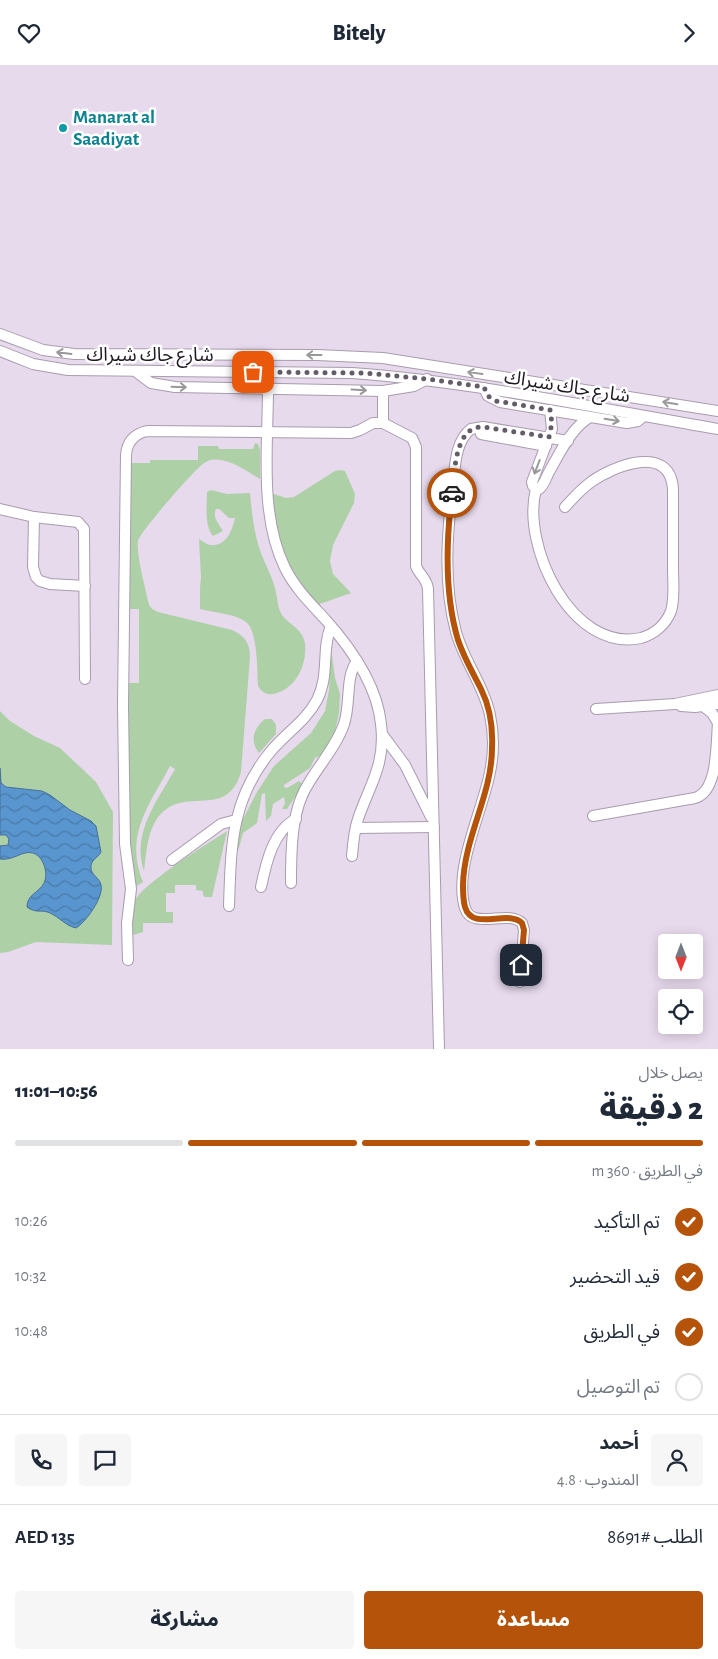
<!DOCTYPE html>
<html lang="ar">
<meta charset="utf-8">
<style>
body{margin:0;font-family:"Alegreya Sans","Noto Sans Arabic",sans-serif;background:#f6f6f7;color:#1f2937;direction:rtl;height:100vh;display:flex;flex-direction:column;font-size:19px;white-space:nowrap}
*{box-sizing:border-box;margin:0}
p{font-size:16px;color:#747a83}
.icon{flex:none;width:28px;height:28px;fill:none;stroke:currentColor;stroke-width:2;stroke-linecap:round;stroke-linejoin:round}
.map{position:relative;height:984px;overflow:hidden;direction:ltr}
.panel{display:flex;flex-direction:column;background:#fff;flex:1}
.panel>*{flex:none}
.needle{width:32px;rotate:180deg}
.fabs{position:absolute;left:658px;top:869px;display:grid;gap:10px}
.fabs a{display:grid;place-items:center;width:45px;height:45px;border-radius:5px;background:#fff;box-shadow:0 2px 12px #0003;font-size:25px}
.pin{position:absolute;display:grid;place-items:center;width:42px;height:42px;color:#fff;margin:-21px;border-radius:10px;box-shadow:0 2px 8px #0006}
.courier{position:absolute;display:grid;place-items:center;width:50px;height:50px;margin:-25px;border:4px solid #b45309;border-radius:50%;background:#fff;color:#222;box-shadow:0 1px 6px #0007}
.head em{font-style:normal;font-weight:800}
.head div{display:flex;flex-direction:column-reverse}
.head{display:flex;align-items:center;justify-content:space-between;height:85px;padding:0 15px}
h1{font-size:32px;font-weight:800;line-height:38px}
.bar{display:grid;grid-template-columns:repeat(4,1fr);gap:8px 5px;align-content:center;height:60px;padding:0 15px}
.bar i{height:6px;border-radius:4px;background:#e0e1e3}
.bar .on{background:#b45309}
.bar p{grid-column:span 4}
.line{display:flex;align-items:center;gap:12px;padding:0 15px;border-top:1px solid #e0e1e3}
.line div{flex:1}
.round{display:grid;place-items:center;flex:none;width:52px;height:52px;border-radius:5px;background:#f6f6f7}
ol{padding:0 15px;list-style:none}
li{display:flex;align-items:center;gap:15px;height:55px}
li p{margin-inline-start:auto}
li .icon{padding:5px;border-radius:50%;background:#b45309;color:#fff;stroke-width:4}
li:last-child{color:#747a83}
li i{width:28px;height:28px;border:2px solid #e0e1e3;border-radius:50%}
.button{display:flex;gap:10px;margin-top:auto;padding:10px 15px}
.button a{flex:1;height:58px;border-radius:5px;background:#b45309;color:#fff;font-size:20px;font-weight:800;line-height:58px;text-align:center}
.button a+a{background:#f6f6f7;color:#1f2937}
header{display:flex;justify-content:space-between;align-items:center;height:65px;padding:0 15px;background:#fff;font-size:22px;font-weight:800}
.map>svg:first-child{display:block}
.grass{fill:#aed0a7}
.water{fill:url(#water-waves);stroke:#47709a}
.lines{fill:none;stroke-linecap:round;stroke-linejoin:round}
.minor-casing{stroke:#a89cae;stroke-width:12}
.minor{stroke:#fff;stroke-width:10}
.oneway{stroke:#9a989b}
.done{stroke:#645d68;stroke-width:5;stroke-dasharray:0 9}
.route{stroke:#b45309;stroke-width:6}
.culture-dot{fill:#0f9aa8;stroke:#fff;stroke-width:2}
.labels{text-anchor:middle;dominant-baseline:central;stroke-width:5;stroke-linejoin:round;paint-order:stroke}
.culture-label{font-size:19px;font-weight:bold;fill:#0d838f;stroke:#fff;text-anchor:start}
.street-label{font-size:19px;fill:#1e1920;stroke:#fff}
</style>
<header><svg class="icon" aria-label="forward" viewBox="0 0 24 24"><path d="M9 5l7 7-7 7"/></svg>Bitely<svg class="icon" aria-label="heart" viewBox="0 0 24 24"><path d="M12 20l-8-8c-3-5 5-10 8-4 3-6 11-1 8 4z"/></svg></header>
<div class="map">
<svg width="718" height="984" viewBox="0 0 718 984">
<defs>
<pattern id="water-waves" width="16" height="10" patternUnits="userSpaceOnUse" patternTransform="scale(1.25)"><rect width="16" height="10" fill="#5996cf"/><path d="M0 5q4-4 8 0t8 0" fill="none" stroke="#497aa8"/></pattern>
</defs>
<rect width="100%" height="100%" fill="#e7daed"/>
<g class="grass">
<path d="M255,378L258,379L260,385V414C246,406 228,392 211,395C209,395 206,397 204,398C195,404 139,468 138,476C136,490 146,525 149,540L152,544L158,547L232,565C245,571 250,578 250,592L241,707C226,759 180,715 155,757C147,771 146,789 144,806C131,768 158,735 175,704L170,701C149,741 124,770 143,817L135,822L128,795L125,618H139V544H126L127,398H150V395H198V381H218L219,384H253Z"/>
<path d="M340,405L345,406L355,429L354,438L333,480L330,496L333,509L351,528L317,540L294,514L279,483L271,428L286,433L294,432L335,406Z"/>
<path d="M211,425L227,429L250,428C252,449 254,469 261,488C265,499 271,509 274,520C277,528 277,538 280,546C285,559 303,562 305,579C307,599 297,622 277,628C269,631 263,629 258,621C257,606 258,566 246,557C234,548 214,548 200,544V522L201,512L199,474C203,476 206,479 210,480C226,482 232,466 235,453H229L219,444H216C212,453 219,459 223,466L213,471C204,460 207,440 207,427Z"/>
<path d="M331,583L335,613L340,629L339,648L334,671L324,689L315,693L310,703L284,720V722L287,723L299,716L303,720L287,744H282L285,738L284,732L273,739L271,751L266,756L265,728L262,729L257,758L243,768L239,783L235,788L241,758L257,727L274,701L311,668L325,646L329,625Z"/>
<path d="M0,646L10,656L34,671L60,683L96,717L113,747L112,880L36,877L8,887L0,888Z"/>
<path d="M265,654H272L276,660V669L259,688C249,675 254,663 265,654Z"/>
<path d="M227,766L212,832H205L203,830V826L196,825V820H175V828H166V847H173V858H143V867L130,871C131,860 130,847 134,837C143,818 206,780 227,766Z"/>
</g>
<path class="water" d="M0,703L1,718L6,722L42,726L50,730L70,745L91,756L96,761L101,787C98,793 90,795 91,803C91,810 100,813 101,820C104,832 86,857 76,863C66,861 59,852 50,848C42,844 36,849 27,842C27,829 39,828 44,818C49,808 43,791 33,788C22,785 14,796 0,794V781L8,780L9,774L6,770H0Z"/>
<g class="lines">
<g class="minor-casing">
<g id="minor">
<path d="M0,269L43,285L74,289L317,290L383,293L718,346"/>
<path d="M0,286L33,299L68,305L352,308C475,317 596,343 718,364"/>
<path d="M135,306L151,318L175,322L383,326L414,321L427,314"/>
<path d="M268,323C268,381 259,450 285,503C295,523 310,538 325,554C351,583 377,619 381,659C386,699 370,719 358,754C354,766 353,778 352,791"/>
<path d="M484,323L488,331L500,337L627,358L638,356L644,351"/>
<path d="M550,345L552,364L532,417L533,421L536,424C521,480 571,588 641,573C655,569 666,559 671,546C675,533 673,517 673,504C673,477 673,451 673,424C670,378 613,401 591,417C581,424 573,433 565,442"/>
<path d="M383,358V326"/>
<path d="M481,369L546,381"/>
<path d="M536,424H539C544,420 546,413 549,407C560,388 571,363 590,352"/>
<path d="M0,444L34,452L78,457L84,464L85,614"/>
<path d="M34,452L33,502L36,512L40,516L50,519L85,521"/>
<path d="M681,641L695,642L718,639"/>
<path d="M703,641L712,648L718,658"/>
<path d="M596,644L675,639L718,630"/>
<path d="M382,669L405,700L431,752"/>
<path d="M593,751L695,733C718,726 716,682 718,658"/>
<path d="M356,763L434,762"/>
<path d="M172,795L221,759L236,755"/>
<path d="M291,818C291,788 291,747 307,721C319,700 336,682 344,659C351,638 345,612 357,596"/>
<path d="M261,822C266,798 273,766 296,754"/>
<path d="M229,841C231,781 231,734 271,686C286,668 306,656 317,635C330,609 321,585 331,561"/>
<path d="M128,895L127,858L131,824L125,779L123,641L126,390C127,377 134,369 147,366L351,368L360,365L373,358H383L412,373L416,382V501C419,510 427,513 428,524L439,984"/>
<path d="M520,917L524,865L522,858C508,844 472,866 465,843C453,804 483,745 490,707C494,688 494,669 490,650C484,621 464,596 456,567C443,519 447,468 453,420C455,402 455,376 471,364L483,362L568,376"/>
</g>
</g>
<use href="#minor" class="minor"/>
</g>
<defs><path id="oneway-shaft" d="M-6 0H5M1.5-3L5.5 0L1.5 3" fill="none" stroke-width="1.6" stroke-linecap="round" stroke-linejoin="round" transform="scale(1.25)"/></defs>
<g class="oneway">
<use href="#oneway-shaft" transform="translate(64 288) rotate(-173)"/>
<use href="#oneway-shaft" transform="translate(314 290) rotate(-180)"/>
<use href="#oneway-shaft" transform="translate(475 308) rotate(-172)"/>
<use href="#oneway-shaft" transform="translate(179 322) rotate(2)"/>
<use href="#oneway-shaft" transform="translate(359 325) rotate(3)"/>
<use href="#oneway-shaft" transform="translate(670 338) rotate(-171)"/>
<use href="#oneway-shaft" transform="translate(612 355) rotate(9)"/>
<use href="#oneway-shaft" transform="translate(537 402) rotate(111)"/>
</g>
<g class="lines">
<path class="done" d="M253,307L365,308L427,314L484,322L488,331L496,336L550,345L552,358L549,372L483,362C454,361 455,408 452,428"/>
<path class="route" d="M452,428C446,476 444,528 458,575C464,593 473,608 481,624C490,642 493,663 492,683C492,730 464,772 463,820C463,827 463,835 465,842C472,867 508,844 522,858L524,865L521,900"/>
</g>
<circle class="culture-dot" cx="63" cy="63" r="5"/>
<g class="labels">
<g class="culture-label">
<text x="73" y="52">Manarat al<tspan x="73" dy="22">Saadiyat</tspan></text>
</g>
<g class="street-label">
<text x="150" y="290">شارع جاك شيراك</text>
<text transform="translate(567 322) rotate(9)">شارع جاك شيراك</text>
</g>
</g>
</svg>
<div class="fabs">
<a><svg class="needle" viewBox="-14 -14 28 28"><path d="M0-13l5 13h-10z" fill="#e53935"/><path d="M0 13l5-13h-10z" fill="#747a83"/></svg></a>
<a><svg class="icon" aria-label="locate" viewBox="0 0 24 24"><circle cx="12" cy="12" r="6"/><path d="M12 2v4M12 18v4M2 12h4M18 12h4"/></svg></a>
</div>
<div class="pin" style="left:253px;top:307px;background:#ea580c"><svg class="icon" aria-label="bag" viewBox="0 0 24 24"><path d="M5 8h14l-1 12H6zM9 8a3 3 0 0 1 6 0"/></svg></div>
<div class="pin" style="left:521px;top:900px;background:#1f2937"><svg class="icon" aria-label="home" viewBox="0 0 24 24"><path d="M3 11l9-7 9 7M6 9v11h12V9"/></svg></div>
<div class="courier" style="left:452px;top:428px"><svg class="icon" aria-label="car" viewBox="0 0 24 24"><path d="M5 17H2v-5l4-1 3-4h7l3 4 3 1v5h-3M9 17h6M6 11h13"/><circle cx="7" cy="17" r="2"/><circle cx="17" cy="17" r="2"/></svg></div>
</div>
<section class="panel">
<div class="head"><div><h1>2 دقيقة</h1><p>يصل خلال</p></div><em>10:56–11:01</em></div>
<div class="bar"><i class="on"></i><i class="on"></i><i class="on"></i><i></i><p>في الطريق · 360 m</p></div>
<ol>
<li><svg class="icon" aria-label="check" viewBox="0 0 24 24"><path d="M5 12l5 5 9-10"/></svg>تم التأكيد<p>10:26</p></li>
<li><svg class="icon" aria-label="check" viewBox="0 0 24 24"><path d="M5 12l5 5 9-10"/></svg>قيد التحضير<p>10:32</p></li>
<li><svg class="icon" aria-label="check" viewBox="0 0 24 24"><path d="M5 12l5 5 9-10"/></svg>في الطريق<p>10:48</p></li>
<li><i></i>تم التوصيل</li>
</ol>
<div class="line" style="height:90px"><a class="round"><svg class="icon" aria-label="person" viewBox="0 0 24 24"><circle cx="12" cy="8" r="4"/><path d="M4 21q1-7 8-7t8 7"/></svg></a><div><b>أحمد</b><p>المندوب · 4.8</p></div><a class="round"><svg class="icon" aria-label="chat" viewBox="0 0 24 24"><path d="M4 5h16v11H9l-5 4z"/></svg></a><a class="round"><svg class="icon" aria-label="phone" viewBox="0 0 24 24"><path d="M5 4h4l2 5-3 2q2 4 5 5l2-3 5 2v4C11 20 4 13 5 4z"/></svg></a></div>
<div class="line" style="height:65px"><div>الطلب #8691</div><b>AED 135</b></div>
<div class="button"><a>مساعدة</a><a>مشاركة</a></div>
</section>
